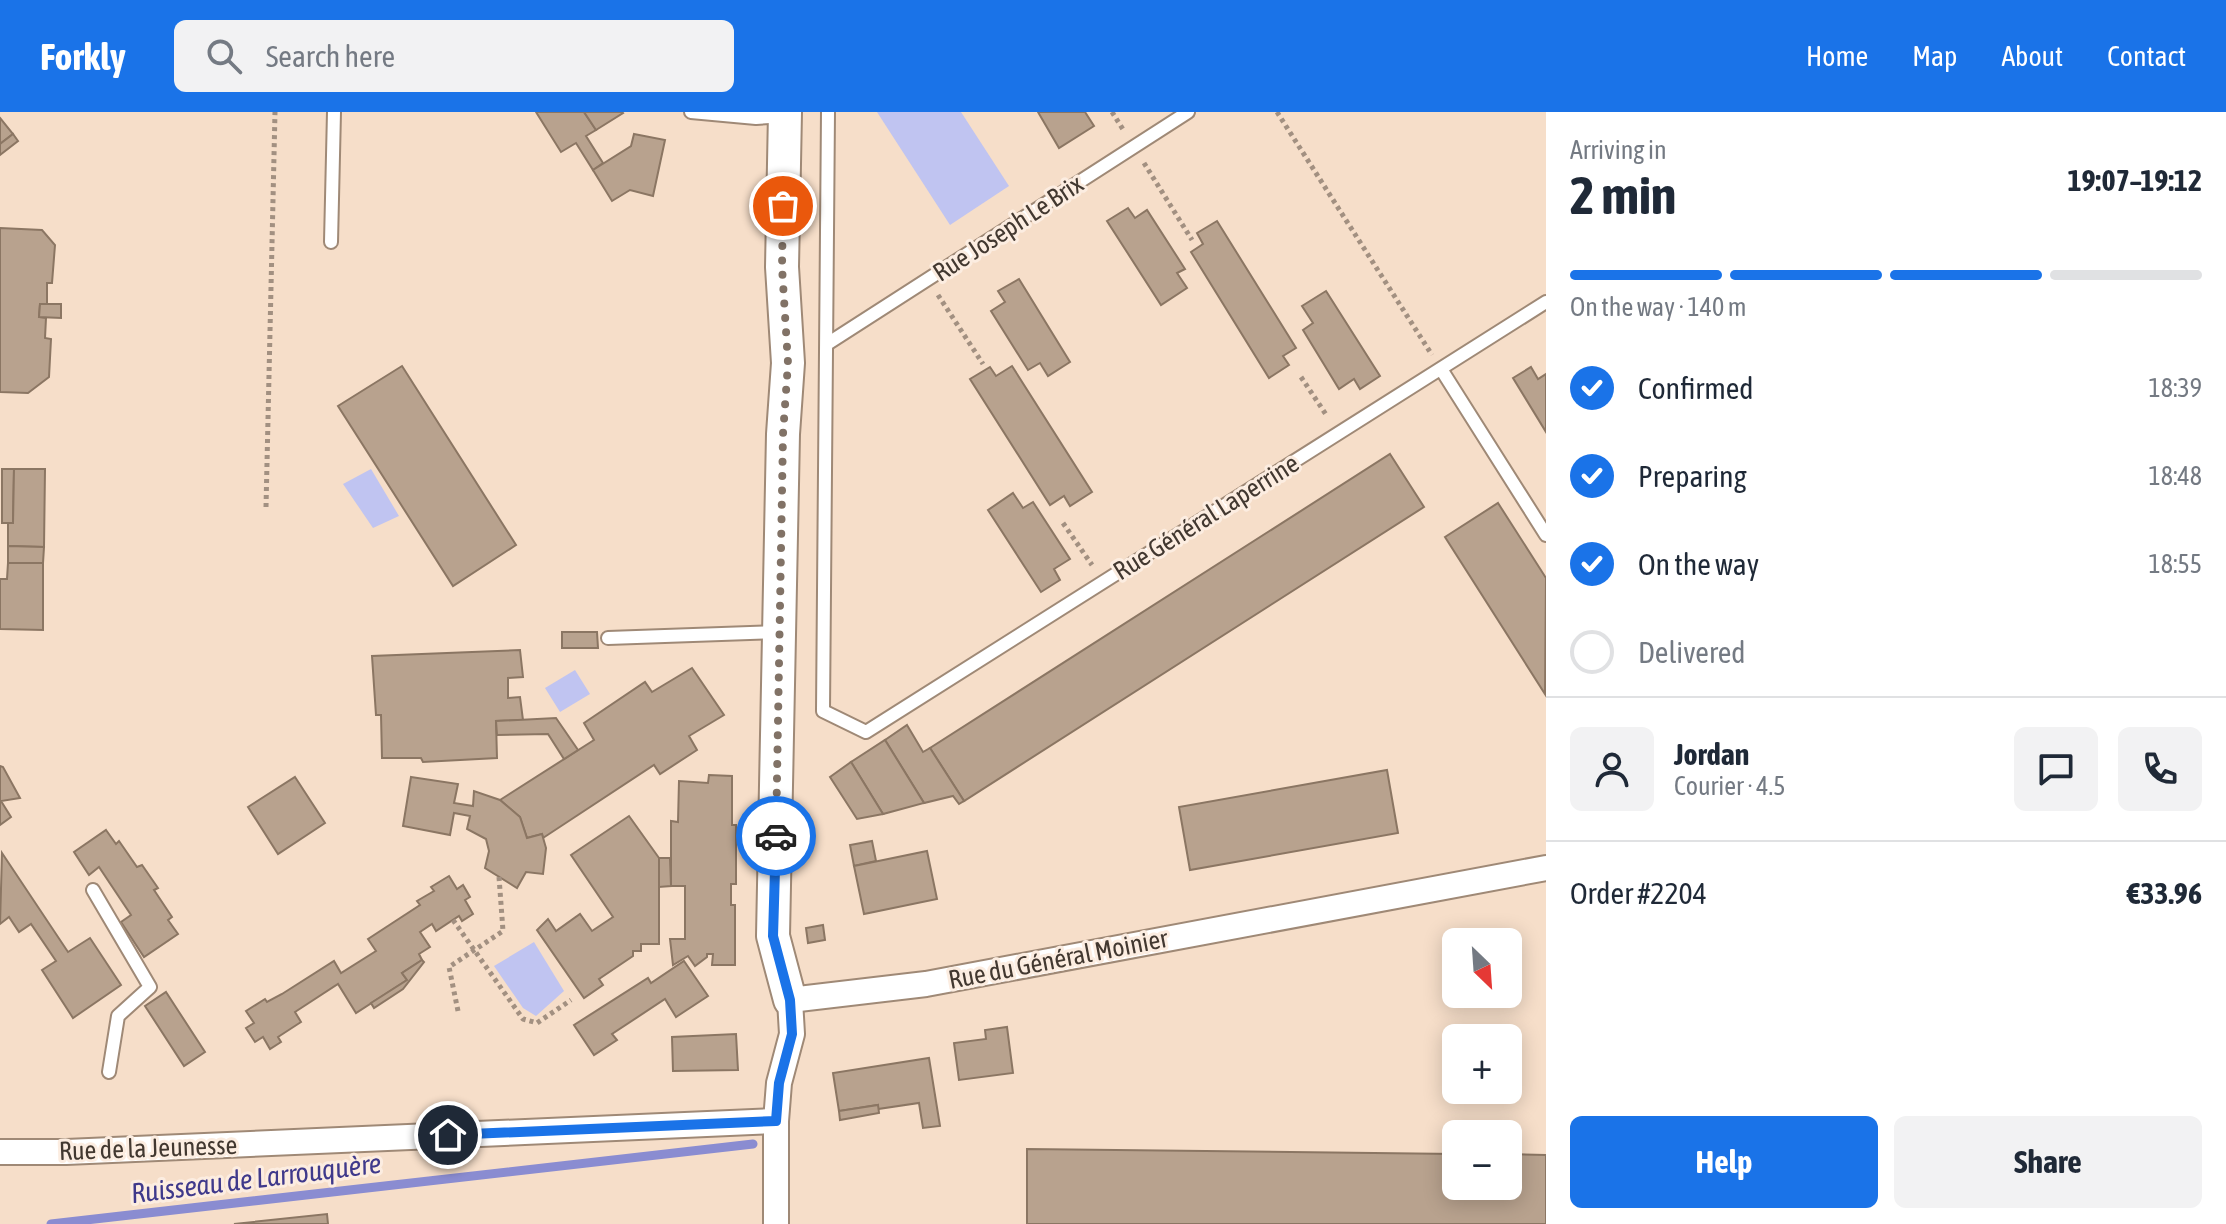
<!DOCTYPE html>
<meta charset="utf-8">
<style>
body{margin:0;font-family:"Asap Condensed",sans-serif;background:#f2f2f3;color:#1f2937;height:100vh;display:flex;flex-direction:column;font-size:30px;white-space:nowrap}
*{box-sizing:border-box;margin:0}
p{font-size:26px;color:#747a83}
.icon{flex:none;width:44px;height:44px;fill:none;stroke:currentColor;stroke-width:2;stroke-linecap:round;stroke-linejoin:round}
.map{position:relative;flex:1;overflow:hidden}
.side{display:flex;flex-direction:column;background:#fff;width:680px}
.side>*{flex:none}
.needle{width:52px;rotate:155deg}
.controls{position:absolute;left:1442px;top:816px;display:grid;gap:16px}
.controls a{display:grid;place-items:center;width:80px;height:80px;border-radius:12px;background:#fff;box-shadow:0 4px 20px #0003;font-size:40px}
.pin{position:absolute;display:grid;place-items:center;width:68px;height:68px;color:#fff;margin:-34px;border:4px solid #fff;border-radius:50%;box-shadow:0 2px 8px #0007}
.courier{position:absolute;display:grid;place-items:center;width:80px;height:80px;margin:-40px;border:6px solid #1a73e8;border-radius:50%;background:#fff;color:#222;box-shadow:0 2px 10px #0007}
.headline em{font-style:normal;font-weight:700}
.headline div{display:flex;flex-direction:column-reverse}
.headline{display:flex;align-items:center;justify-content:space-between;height:136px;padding:0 24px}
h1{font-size:52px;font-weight:700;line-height:60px}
.bar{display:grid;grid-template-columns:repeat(4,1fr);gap:12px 8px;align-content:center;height:96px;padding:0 24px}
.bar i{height:10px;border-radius:6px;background:#e0e1e3}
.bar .on{background:#1a73e8}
.bar p{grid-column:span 4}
.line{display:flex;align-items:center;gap:20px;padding:0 24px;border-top:2px solid #e0e1e3}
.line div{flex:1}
.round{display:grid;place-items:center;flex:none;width:84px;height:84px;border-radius:12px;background:#f2f2f3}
ol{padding:0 24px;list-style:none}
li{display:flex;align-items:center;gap:24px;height:88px}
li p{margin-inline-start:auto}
li .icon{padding:8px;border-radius:50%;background:#1a73e8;color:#fff;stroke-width:4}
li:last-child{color:#747a83}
li i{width:44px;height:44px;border:4px solid #e0e1e3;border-radius:50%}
.primary-button{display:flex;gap:16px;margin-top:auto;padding:16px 24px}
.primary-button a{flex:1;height:92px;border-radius:12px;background:#1a73e8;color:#fff;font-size:32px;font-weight:700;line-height:92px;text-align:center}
.primary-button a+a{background:#f2f2f3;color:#1f2937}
header{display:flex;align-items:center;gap:48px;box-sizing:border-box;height:112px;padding:0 40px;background:#1a73e8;color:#fff}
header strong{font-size:38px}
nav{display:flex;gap:44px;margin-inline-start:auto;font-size:28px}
.search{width:560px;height:72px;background:#f2f2f3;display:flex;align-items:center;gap:20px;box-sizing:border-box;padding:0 28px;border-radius:12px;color:#747a83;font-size:30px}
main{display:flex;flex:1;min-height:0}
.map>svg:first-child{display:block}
.green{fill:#c0c4f1}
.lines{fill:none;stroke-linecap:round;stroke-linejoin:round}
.stream{stroke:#8a8cd1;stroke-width:9}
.building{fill:#b8a28e;stroke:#8b7663;stroke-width:2}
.lane-casing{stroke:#9f8976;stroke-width:16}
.street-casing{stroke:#9f8976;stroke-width:28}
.secondary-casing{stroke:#9f8976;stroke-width:36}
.path{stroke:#a29081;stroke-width:5;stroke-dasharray:4 4;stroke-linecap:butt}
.lane{stroke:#fff;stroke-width:12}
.street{stroke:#fff;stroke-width:24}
.secondary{stroke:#fff;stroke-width:32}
.done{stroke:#817266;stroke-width:8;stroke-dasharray:0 14.4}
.route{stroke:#1a73e8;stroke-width:10}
.labels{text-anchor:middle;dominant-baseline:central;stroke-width:6;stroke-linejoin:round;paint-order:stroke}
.street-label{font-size:26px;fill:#423830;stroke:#fcede1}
.water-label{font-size:28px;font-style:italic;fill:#3f398b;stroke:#fcede1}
</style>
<header>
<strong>Forkly</strong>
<div class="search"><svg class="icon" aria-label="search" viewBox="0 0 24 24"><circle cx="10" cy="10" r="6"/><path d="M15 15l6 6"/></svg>Search here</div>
<nav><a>Home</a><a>Map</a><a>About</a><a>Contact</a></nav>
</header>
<main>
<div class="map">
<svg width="1546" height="1112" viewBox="0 0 1546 1112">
<rect width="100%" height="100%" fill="#f6dec9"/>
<g class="green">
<path d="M877,0H961L1009,74L950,113Z"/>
<path d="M371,357L399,404L373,416L343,372Z"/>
<path d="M575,558L590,582L560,600L545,576Z"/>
<path d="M534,830L564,879L536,904L523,896L494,854Z"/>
</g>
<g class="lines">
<path class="stream" d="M51,1112L753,1032"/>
</g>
<g class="building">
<path d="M536,0H584L596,18L586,24L603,51L593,58L576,31L561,40Z"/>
<path d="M584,0H622L623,1L596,18Z"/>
<path d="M1038,0H1085L1094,14L1059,36Z"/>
<path d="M0,6L13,22L0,32Z"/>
<path d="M13,22L18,29L0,43V32Z"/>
<path d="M634,22L665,28L653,84L630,78L612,89L593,58L631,34Z"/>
<path d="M1128,96L1135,106L1147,98L1185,157L1177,161L1187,176L1161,193L1107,109Z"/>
<path d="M1217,109L1296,236L1283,244L1289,253L1269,266L1191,140L1203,132L1197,121Z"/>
<path d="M0,116L42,118L55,133L52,171H47V192H40L39,205L46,206L45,226L51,227L49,265L28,281L0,280Z"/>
<path d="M1019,167L1070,250L1048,264L1040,251L1028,258L991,199L1005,190L998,179Z"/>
<path d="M1326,179L1380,264L1360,277L1354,267L1339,277L1303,218L1313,211L1302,194Z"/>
<path d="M40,192H61V206L39,205Z"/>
<path d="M402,254L516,433L453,474L338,294Z"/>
<path d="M1012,254L1092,380L1070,394L1064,384L1050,393L970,267L990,255L996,264Z"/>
<path d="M1531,255L1538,267L1546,262V320L1513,266Z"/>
<path d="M1390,342L1424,395L964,689L930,636Z"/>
<path d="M2,357H14L13,411H2Z"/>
<path d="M14,357H45L44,435L8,434V411H13Z"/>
<path d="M1013,381L1023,396L1033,390L1070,447L1054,457L1060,468L1041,480L988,398Z"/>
<path d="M1498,391L1546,466L1545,582L1445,425Z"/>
<path d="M8,434L44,435L43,451H8Z"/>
<path d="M8,451H43V518L0,517V467H7Z"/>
<path d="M562,520H597L598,536H562Z"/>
<path d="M520,538L523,565L508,566V586L520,585L523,608L496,609L497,646L423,650L421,646H382L381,603H376L372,544Z"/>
<path d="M692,556L724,603L689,624L697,638L660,662L654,653L543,726L542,722L527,726L520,705L500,688L594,628L584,611L645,570L652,580Z"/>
<path d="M556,606L578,638L564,647L548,622L497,623L496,609Z"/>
<path d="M907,613L923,640L930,636L964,689L959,692L953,684L924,691L885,628Z"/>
<path d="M885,628L924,691L883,702L851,650Z"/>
<path d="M851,650L883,702L857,707L830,665Z"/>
<path d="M0,654L3,655L20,686L1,689L11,705L0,713Z"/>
<path d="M1387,658L1398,721L1190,758L1179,695Z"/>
<path d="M709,663L732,664V713H736V772H731V793H735V853H712L713,842H707V845L695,854L688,844L673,853L670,827H685V774H671V709L678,710L679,669L708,671Z"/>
<path d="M295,665L325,711L278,742L248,695Z"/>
<path d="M411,665L458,672L454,691L473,694L474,679L500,688L520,705L527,726L542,722L546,736L543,762L526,760L517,776L485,756L489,739L486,727L467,717L470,704L454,701L450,723L403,714Z"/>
<path d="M629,704L659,746V832H641V839H633V844L599,867L603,873L584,886L537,818L548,807L556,819L580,802L592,819L613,805L571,743Z"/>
<path d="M106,718L116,732L119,729L137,755L142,753L158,776L154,778L172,805L168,808L178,822L144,845L121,810L131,803L99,755L89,763L74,740Z"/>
<path d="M872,729L876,749L854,754L850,733Z"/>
<path d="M927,739L937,787L864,802L854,754Z"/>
<path d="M2,741L68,840L90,826L121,873L73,906L42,858L56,849L31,812L19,820L9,805L0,812Z"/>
<path d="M659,746H670L671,774L659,775Z"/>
<path d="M449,764L457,777L463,773L470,785L465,788L473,802L462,809L459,804L436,819L432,812L420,820L430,835L419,842L422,848L402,861L407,868L356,901L338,872L295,900L301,910L278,925L281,930L270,937L263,925L255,930L246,916L254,911L246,899L265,887L267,890L282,882L334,849L341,861L376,839L368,827L420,793L417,789L434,779L431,775Z"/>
<path d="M823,813L825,828L808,831L806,816Z"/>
<path d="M422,848L424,850L403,877L374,896L371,891L407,868L402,861Z"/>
<path d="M684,849L708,884L676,905L665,887L612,922L617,928L594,943L574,913L648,866L651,871Z"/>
<path d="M166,880L205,940L184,954L145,894Z"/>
<path d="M1007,915L1013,961L959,968L954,931L986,927L985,918Z"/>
<path d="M736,922L738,958L673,959L672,925Z"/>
<path d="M929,946L940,1014L923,1016L919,991L878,997V993L839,999L833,961Z"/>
<path d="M878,993L879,1001L840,1008L839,999Z"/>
<path d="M1027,1037L1456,1042V1074H1508V1042L1546,1043V1112H1027Z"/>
<path d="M327,1102L328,1112H234Z"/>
</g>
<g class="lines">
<g class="lane-casing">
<g id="lane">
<path d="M691,0L756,6L785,4"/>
<path d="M828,0L823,599L866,620L1546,190"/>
<path d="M331,130L334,0"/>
<path d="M827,232L1188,0"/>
<path d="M1441,257L1546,423"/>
<path d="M608,526L777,520"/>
<path d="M93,778L150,875L118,904L109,960"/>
</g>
</g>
<g class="street-casing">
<g id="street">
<path d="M0,1040H66L776,1009"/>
<path d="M776,1112V1009L779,971L792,922L790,888L926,872L1546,756"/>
</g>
</g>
<g class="secondary-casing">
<path id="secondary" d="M785,0L782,155L788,251L783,322L773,824L790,888"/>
</g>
<g class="path">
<path d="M1112,0L1124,19"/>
<path d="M1277,0L1432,243"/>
<path d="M1144,51L1192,128"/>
<path d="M938,183L983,252"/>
<path d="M1301,265L1327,304"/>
<path d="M266,395L275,0"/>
<path d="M1063,411L1092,453"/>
<path d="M453,808L523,907L537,911L571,888"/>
<path d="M458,899L449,855L503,819L499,765"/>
</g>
<use href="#lane" class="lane"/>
<use href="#street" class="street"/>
<use href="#secondary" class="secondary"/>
</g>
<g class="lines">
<path class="done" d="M776,724L783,322L788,251L782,155L783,94"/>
<path class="route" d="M448,1023L776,1009L779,971L792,922L790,888L773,824L776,724"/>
</g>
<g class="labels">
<g class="street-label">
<text transform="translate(1008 116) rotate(-33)">Rue Joseph Le Brix</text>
<text transform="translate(1206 405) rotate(-32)">Rue Général Laperrine</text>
<text transform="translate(1058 847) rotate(-11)">Rue du Général Moinier</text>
<text transform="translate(148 1036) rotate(-2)">Rue de la Jeunesse</text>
</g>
<g class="water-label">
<text transform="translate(256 1066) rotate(-7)">Ruisseau de Larrouquère</text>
</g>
</g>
</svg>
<div class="controls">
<a><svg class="needle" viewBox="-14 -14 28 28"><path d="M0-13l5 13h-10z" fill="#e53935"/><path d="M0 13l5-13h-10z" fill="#747a83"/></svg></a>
<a>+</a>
<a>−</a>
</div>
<div class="pin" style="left:783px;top:94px;background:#ea580c"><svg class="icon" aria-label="bag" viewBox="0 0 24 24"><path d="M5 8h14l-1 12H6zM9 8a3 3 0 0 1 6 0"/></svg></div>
<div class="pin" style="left:448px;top:1023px;background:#1f2937"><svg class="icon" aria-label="home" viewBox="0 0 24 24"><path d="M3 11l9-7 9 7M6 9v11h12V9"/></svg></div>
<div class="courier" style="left:776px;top:724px"><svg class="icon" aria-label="car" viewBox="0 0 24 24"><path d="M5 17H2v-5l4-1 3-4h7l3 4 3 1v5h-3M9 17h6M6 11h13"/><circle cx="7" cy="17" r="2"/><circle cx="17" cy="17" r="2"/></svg></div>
</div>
<section class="side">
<div class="headline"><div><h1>2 min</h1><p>Arriving in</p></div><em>19:07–19:12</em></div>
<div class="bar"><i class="on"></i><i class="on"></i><i class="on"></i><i></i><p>On the way · 140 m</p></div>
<ol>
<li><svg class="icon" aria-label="check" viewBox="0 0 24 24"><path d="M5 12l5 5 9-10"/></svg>Confirmed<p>18:39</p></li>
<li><svg class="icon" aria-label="check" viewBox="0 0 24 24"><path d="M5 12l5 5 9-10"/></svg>Preparing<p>18:48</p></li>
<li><svg class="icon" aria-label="check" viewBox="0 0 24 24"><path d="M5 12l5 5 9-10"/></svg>On the way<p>18:55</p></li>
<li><i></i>Delivered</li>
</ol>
<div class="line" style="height:144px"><a class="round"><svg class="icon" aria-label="person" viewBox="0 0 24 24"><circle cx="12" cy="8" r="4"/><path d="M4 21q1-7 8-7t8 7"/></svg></a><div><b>Jordan</b><p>Courier · 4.5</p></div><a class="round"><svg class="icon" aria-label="chat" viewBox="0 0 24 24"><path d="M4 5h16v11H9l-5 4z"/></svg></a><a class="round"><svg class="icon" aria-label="phone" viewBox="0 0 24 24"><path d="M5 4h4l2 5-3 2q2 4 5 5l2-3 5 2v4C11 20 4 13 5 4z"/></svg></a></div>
<div class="line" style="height:104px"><div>Order #2204</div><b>€33.96</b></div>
<div class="primary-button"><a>Help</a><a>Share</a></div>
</section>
</main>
